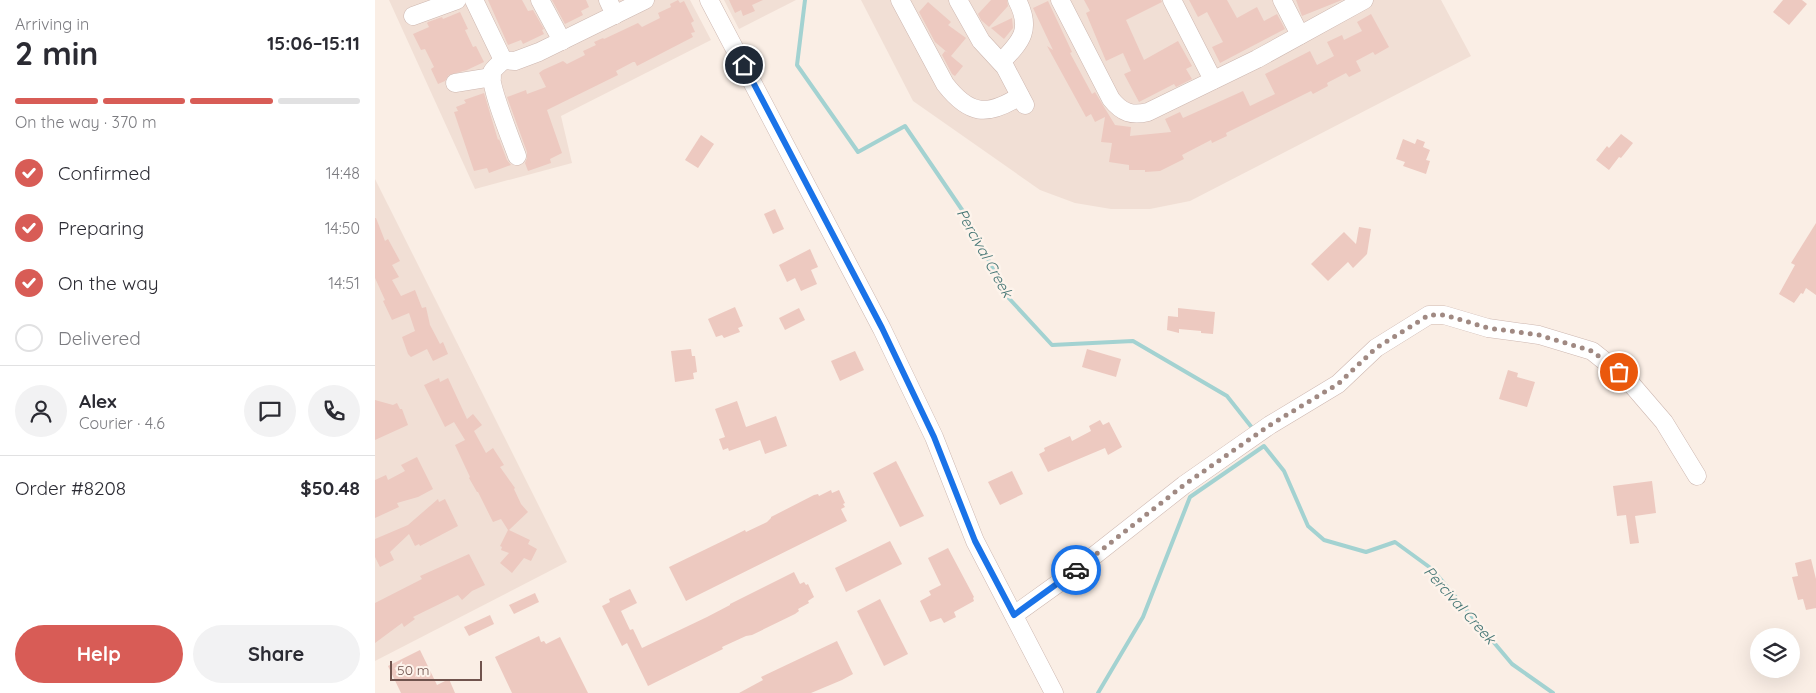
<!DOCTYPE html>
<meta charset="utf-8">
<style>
body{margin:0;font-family:Quicksand,sans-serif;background:#f2f2f3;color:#2b2b33;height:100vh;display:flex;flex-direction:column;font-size:19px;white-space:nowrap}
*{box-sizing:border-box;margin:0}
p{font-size:16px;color:#7c7c81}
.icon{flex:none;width:28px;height:28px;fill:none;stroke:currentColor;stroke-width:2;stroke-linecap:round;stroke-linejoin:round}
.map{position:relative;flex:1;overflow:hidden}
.details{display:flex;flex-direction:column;background:#fff;width:375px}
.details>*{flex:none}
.controls{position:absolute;left:1375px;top:628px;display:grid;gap:10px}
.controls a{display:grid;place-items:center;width:50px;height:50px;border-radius:50%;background:#fff;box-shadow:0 5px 20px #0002;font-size:25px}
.scale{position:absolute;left:15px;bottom:12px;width:92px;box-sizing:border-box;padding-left:5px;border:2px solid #70534d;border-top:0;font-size:14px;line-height:18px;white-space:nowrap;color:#70534d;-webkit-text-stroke:4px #fdf3eb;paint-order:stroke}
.pin{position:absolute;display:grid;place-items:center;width:42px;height:42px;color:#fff;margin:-21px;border:2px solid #fff;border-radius:50%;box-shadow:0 1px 5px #0007}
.courier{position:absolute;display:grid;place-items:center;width:50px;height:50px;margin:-25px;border:4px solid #1a73e8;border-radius:50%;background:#fff;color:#222;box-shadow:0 1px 6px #0007}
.summary em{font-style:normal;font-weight:700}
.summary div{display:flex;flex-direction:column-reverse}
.summary{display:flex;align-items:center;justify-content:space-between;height:85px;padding:0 15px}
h1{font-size:32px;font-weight:700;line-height:38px}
.bar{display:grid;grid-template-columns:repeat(4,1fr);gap:8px 5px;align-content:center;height:60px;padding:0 15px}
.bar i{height:6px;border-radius:4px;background:#e1e1e2}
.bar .current{background:#d85c56}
.bar p{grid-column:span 4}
.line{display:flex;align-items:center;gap:12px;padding:0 15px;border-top:1px solid #e1e1e2}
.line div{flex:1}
.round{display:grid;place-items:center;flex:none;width:52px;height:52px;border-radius:26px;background:#f2f2f3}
ol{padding:0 15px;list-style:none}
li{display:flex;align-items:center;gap:15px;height:55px}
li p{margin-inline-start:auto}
li .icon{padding:5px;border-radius:50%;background:#d85c56;color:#fff;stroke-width:4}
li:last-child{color:#7c7c81}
li i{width:28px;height:28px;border:2px solid #e1e1e2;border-radius:50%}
.action{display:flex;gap:10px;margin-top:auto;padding:10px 15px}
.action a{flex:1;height:58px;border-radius:30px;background:#d85c56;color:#fff;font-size:20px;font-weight:700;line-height:58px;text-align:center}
.action a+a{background:#f2f2f3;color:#2b2b33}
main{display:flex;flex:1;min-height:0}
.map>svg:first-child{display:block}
.residential{fill:#f1dfd5}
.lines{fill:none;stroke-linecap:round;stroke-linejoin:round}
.stream{stroke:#a3d2d1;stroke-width:4}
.building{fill:#edc9c0}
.minor-casing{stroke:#cdb7b0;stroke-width:19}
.minor{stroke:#fff;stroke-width:18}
.done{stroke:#a08982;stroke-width:5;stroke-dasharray:0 9}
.route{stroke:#1a73e8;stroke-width:6}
.labels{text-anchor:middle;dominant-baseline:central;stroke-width:5;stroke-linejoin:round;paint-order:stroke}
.water-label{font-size:15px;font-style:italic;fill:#427473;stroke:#fdf3eb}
</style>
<main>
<section class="details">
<div class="summary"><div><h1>2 min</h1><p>Arriving in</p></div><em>15:06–15:11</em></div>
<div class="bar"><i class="current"></i><i class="current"></i><i class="current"></i><i></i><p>On the way · 370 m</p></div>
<ol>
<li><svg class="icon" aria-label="check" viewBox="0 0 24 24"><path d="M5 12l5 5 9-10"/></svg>Confirmed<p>14:48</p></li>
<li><svg class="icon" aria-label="check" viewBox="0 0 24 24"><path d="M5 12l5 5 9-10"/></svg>Preparing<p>14:50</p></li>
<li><svg class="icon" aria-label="check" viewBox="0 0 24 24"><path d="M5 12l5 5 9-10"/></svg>On the way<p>14:51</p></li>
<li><i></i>Delivered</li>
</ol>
<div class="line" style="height:90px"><a class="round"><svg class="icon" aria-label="person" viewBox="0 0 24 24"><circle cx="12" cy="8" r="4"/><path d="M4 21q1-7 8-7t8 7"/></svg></a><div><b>Alex</b><p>Courier · 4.6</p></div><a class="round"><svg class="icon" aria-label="chat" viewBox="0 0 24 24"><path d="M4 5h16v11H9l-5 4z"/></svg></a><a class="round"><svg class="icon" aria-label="phone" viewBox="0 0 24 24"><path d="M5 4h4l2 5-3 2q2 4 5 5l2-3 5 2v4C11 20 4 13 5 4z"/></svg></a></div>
<div class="line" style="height:65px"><div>Order #8208</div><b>$50.48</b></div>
<div class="action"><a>Help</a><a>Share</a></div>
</section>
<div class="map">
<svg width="1441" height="693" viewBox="0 0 1441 693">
<rect width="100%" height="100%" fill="#faeee5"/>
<g class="residential">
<path d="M14,0H315L336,40L186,116L197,163L100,189Z"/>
<path d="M349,0H421L364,29Z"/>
<path d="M486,0H1066L1096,56L815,201L775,209H736L700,203L665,190L538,101Z"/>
<path d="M0,179L192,562L0,661Z"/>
</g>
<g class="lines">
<g class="stream">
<path d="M430,0L422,65L483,152L530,126L594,220L630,294L677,345L758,341L852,396L878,429"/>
<path d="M723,693L768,617L815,497L889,446L909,471L933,526L949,540L991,552L1020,542L1057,569L1137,664L1178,693"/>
</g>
</g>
<g class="building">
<path d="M113,0H147L153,11L158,10L169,29L167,30L169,34L148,44L146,40L133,45Z"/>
<path d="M177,0H211L214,7L206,11L208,15L190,24Z"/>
<path d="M303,0L305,3L309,1L319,21L316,23L320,32L316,33L318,37L262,66L260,62H258L241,71L243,75L172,110L187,153L175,159L176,163L153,171L150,163L152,158V152L132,97L151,90L152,94L171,87L164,73L168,70L188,61L192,64L210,55L208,51L221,45L219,42L228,38L229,39L263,23L267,27L285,18L283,13L296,7L295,4Z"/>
<path d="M354,0H388L377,5L380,11L368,16L366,10L360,13Z"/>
<path d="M616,0H632L633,6L614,27L606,20L603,14Z"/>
<path d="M709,0H786L787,2L751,20L769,60L803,41L817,66L811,69L817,79L801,87L799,84L764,102L749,74L756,71L748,53L731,61L711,13L715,11Z"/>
<path d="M814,0H852L862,18L882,7L889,21L902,14L910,29L845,63L837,47L848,42L832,12L823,17Z"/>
<path d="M921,0H967L927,16Z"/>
<path d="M1408,0H1427L1432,4L1414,25L1398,12Z"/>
<path d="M673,1L697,52L695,53L717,94L720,92L740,125L756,127L755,136L796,132L790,119L805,112L808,118L868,91L875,106L900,94L890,74L935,51L942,65L959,56L952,42L967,35L969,40L987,31L982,22L996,14L1014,47L1000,55L998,52L981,61L986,71L974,77L971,73L952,83L953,86L938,94L936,91L851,133L852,136L837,143L836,140L807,155L809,159L785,171L770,172V170H754V165L734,162L737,143L726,142L730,117L720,122L716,114L711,117L672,46L678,50L658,8Z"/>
<path d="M553,2L576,22L573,25L591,38L576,56L588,66L580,76L577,74L567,55L570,51L573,53L560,42L544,12Z"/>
<path d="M85,12L93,29L90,30L98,47L101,46L109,62L92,70L74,75L70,81L63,84L56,69L59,67L50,49L46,50L38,34L54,27L52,23L53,22L67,17L68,19Z"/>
<path d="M637,18L638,28L629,39L616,28Z"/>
<path d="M109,93L123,140L124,139L132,160L136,165L114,173L112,168L99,171L79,112L83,111L81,107L91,103L89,100Z"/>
<path d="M1246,134L1258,143L1246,158L1244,157L1234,170L1221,160L1232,146L1234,148Z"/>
<path d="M326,135L339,144L323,168L310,160Z"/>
<path d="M1028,139L1040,144L1042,139L1050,142L1048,147L1055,150L1051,160L1055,161L1051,174L1028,166L1030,162L1021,159Z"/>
<path d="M400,209L409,229L398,234L389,214Z"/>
<path d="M0,218H1L10,241L13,239L25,261L17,265L24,277L17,280L26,296L40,290L47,308L51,307L55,325L65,344L68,342L73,354L58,361L52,349L36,357L33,354L27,337L40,331L34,313L17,320L8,301L10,300L0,278Z"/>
<path d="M1441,223V295L1431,288L1428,294L1426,293L1419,303L1404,294L1420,265L1416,263Z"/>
<path d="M984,227L996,229L992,254L978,268L973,262L953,281L936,264L969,232L981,244Z"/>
<path d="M435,249L443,267L436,270L442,284L426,291L420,278L412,282L404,265Z"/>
<path d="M360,307L368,326L363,328L365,332L349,338L347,335L341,337L333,319Z"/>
<path d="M424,308L430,320L410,330L404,318Z"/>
<path d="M803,308L840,312L838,334L826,333V331L804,329V333L792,330L793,316L803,317Z"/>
<path d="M316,349L317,356H320L322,372L318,373L319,379L300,382L296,351Z"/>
<path d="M712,349L746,359L741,377L707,367Z"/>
<path d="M480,351L489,370L465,381L456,361Z"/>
<path d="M1133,370L1143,373L1142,377L1160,382L1152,407L1124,399Z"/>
<path d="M64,378L65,382L73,378L92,419L98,414L107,425L99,431L111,453L118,448L129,465L125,467L140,488L139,489L146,504L153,512L134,530L155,540L153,544L162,549L156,561L149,558L137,573L125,563L134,553L126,550L127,547L125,546L133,530L126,519L118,522L103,492H102L94,478L95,477L80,445L90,440L79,422L70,427L49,385Z"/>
<path d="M0,400L18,405L22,403L25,409H27L33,425L0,440Z"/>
<path d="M362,401L371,427L401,416L412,446L390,454L385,440L354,451L353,448L348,450L344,439L350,437L340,409Z"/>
<path d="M725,420L728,425L734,422L747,447L733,455L730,448L673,472L664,454L670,451L669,448L695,436L697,441L716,431L714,426Z"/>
<path d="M42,457L58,489L43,497L22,503L24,507L0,518V480L11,475L13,480L30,471L26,465Z"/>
<path d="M521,461L549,516L525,527L498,473Z"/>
<path d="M637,471L648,494L625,505L613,482Z"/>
<path d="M1277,481L1281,513L1260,516L1264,543L1255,544L1251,515L1242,516L1238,486Z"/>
<path d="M456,490L457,493L464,490L470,503L468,504L470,507L466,509L472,521L311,601L294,567L358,536L370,530L371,532L392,522L396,518V517L439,495L443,494L444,496Z"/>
<path d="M63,499L64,502L70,499L83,526L45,546L44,544L40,546L34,534L15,552L19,560L5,567L0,557V539L33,525Z"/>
<path d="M515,541L527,564L471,592L460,568Z"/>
<path d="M573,548L599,597L598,598L599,601L579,612L581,617L569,623L566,618L555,622L545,601L556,595L554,591L566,585L553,558Z"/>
<path d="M94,554L110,585L97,591L87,600L83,595L38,617L40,619L29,627L27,623L0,643V603L47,579L45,576Z"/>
<path d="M1436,559L1441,579V608L1431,610L1428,599L1423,600L1417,577L1423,576L1420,563Z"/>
<path d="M419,572L425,584L429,582L431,585L433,584L439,597L433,601L434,603L423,609L424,611L420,614L377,635L371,636L347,647L348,649L273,686L252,643L247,646L227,606L235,602L234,599L255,589L262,603L246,611L255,630L258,629L267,648L332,617L355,605V604Z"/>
<path d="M160,593L164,602L139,614L134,605Z"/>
<path d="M505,599L533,654L509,666L482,611Z"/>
<path d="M115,615L119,624L94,636L89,627Z"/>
<path d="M164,636L166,642L169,641L171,644L185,637L213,693H137L120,657Z"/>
<path d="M462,641L478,674L467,680L436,693H364L388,680L386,677Z"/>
<path d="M45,650L62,685L74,679L80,693H26L13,666Z"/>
</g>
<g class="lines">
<g class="minor-casing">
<g id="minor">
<path d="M99,0L128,60L140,61L164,52L270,0"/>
<path d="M165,0L187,41"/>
<path d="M233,0L240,15"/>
<path d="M334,0L507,329L559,437L600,541L679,693"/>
<path d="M525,0L570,84C594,115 612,117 645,96"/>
<path d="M583,0L606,41L630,67L650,105"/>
<path d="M685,0L736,99C747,113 757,116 773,112L882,59L989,0"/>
<path d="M797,0L838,80"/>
<path d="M907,0L925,35"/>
<path d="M38,16L82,0"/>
<path d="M128,60C125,64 119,68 117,72C113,83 137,142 142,156"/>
<path d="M626,62C647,41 657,29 642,0"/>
<path d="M80,83L117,77"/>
<path d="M639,615L692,577L809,485L895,425L963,384L1001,348L1054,315H1069L1113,328L1164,335L1217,351L1252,379L1289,422L1322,476"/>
</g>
</g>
<use href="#minor" class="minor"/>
</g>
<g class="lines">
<path class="done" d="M701,570L809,485L895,425L963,384L1001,348L1054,315H1070L1113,328L1164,335L1217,351L1244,372"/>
<path class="route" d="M369,65L507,328L559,437L600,541L639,615L701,570"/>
</g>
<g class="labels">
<g class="water-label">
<text transform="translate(610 253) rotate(61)">Percival Creek</text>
<text transform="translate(1085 605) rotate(48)">Percival Creek</text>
</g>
</g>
</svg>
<div class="controls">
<a><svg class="icon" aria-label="layers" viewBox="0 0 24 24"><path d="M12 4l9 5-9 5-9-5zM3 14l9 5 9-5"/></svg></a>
</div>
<div class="scale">50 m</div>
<div class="pin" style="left:1244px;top:372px;background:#ea580c"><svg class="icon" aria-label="bag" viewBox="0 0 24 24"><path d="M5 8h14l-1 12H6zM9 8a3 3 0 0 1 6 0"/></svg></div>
<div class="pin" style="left:369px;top:65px;background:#1f2937"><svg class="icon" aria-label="home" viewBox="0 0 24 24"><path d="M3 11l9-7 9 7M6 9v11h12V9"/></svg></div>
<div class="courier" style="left:701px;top:570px"><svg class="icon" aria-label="car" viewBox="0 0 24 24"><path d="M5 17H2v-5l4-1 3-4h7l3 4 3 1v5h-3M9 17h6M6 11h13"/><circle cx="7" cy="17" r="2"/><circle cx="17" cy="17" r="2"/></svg></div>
</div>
</main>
